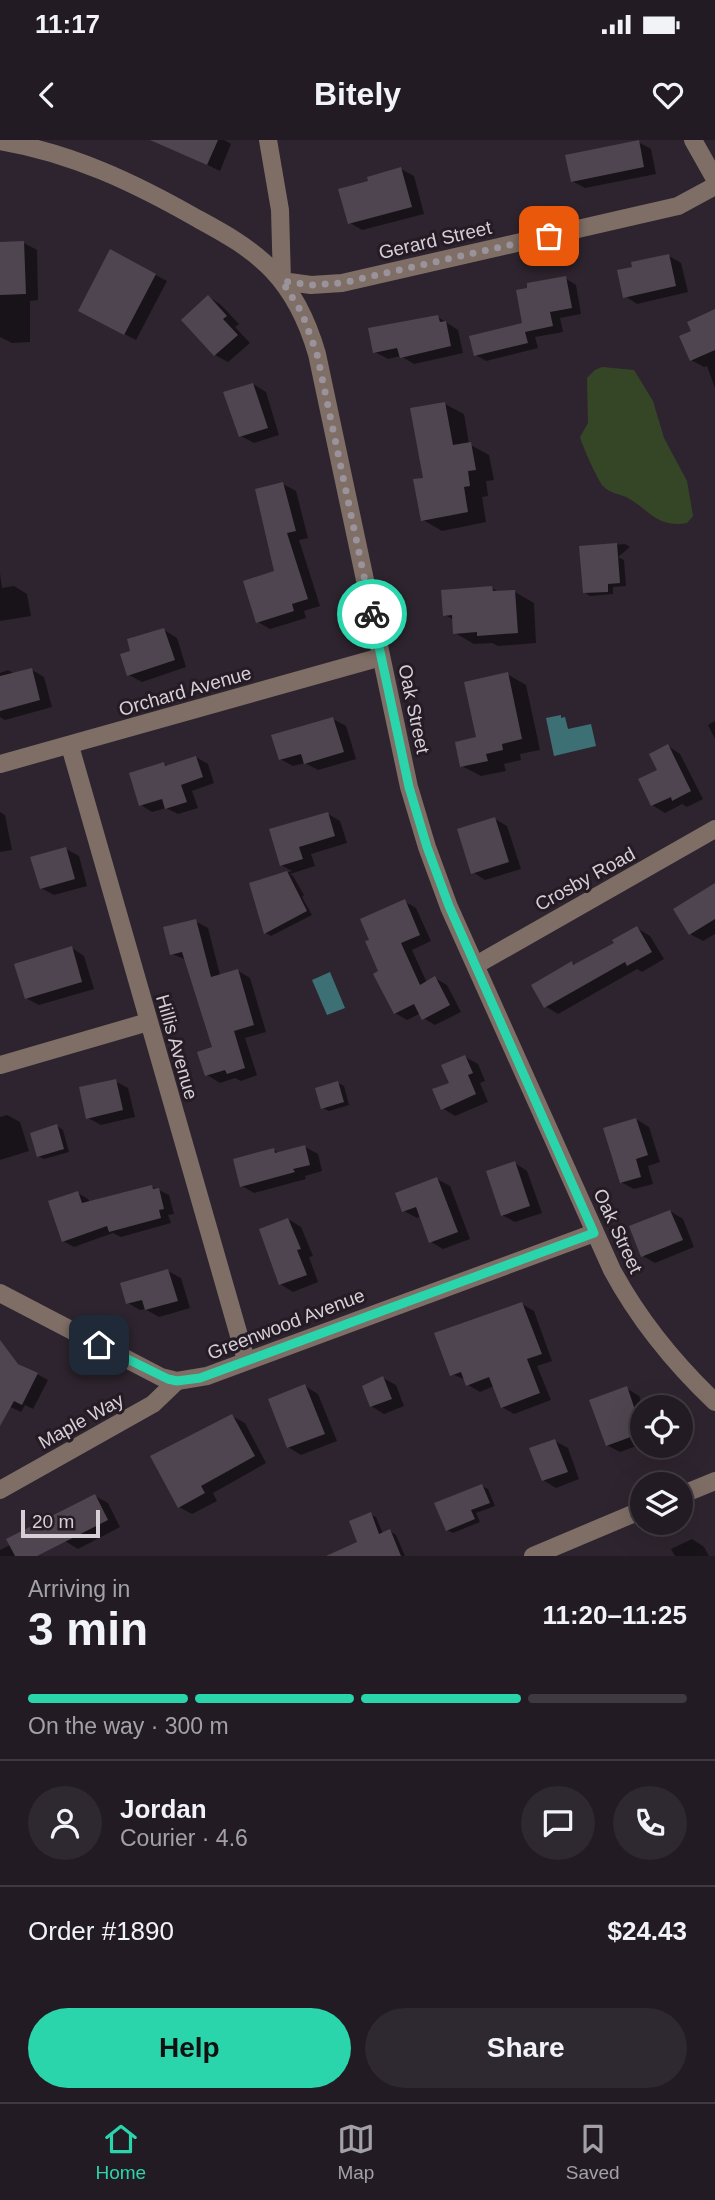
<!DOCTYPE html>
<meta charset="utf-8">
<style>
body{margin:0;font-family:Helvetica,sans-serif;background:#2e2830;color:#f1f3f6;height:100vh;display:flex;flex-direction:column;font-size:26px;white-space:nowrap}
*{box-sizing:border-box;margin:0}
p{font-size:23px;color:#a2a1a6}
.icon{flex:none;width:38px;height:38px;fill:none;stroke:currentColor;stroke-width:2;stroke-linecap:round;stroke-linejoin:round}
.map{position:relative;height:1416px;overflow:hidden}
.drawer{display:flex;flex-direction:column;background:#221b23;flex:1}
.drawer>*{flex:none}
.tools{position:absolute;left:630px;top:1255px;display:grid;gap:14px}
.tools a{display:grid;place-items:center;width:63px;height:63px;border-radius:50%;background:#221b23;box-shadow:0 7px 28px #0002,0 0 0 2px #3f3941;font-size:35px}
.scale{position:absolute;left:21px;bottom:18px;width:79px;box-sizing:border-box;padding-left:7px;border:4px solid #d6cfd6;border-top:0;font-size:19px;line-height:24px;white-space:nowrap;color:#d6cfd6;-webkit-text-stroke:5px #241b25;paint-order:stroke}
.pin{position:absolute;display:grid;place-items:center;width:60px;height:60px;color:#fff;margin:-30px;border-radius:14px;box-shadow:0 4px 10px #0006}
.courier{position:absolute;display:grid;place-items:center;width:70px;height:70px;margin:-35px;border:5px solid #2bd5ac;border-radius:50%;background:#fff;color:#222;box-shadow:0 2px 9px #0007}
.overview em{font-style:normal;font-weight:800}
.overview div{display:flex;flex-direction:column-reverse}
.overview{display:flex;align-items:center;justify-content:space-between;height:119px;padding:0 28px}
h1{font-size:46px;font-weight:800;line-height:52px}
.bar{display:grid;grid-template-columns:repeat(4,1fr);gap:10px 7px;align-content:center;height:84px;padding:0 28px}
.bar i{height:9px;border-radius:5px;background:#3f3941}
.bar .active{background:#2bd5ac}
.bar p{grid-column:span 4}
.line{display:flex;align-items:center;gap:18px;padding:0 28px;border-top:2px solid #3f3941}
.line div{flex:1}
.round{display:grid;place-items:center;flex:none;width:74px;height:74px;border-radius:37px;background:#2e2830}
.button{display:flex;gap:14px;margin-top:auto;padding:14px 28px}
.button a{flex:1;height:80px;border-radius:42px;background:#2bd5ac;color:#111;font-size:28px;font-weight:800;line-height:80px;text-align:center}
.button a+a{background:#2e2830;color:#f1f3f6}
.status{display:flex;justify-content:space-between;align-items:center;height:49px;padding:0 35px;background:#221b23;direction:ltr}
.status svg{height:19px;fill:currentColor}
header{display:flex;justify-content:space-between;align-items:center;height:91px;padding:0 28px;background:#221b23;font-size:32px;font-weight:800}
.tabs{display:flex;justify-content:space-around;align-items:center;height:98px;border-top:2px solid #3f3941;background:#221b23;font-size:19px;color:#a2a1a6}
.tabs a{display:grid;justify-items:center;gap:4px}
.tabs .active{color:#2bd5ac}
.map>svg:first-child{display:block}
.green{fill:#354627}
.water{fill:#3d7075}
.shadow{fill:#0007}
.building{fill:#4f4550}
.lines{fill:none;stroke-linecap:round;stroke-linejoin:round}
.minor{stroke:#7e6e65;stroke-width:18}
.done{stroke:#9b939c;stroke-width:7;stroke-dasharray:0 12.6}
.route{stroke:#2bd5ac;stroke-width:9}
.labels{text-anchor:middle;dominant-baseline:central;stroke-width:6;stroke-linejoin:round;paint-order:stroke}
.street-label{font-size:19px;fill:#d6cfd6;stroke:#241b25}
</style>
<div class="status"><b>11:17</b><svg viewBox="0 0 49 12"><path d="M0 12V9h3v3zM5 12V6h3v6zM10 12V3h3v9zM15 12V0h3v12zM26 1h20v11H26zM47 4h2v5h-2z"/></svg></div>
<header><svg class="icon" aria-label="back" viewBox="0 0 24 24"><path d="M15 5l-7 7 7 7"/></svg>Bitely<svg class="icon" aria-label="heart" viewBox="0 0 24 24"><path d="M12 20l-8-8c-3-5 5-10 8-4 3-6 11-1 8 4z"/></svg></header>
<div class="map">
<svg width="715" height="1416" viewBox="0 0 715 1416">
<rect width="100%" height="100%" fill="#2e242f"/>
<path class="green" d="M602,227L634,230L653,261L664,298L687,341L693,376L687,383C656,388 651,371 628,358C620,354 609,353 603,346C598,341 582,305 580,297L588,283L587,238L595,230Z"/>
<g class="water">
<path d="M561,575V578L565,577L568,589L591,584L596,606L554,616L546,578Z"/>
<path d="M330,832L345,868L327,875L312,840Z"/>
</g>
<g class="shadow">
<path d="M181,0H224L231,4L220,31L176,10Z"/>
<path d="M638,2L651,9L656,34L585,48L572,41Z"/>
<path d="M401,29L414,36L424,74L362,90L350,83L370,43Z"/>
<path d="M0,103H24L37,110L38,160L30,161V202L12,203L0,197Z"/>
<path d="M111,112L167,141L136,200L91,177Z"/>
<path d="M669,116L681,123L688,152L637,164L625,156L634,128Z"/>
<path d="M565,138L576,145L581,174L560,178L563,192L535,197L538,208L486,221L476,215L524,185Z"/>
<path d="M209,157L221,165L239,184L235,187L250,203L228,222L215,215Z"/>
<path d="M715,172V248L707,226L704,227L691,220L694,192Z"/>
<path d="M438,177L458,190L463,213L414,224L401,216L388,219L375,212Z"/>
<path d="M253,244L266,252L279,295L254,303L241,296Z"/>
<path d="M445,264L464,274L469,304L489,315L494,340L486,341L488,356L482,357L486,382L442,391L423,380L425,339Z"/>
<path d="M283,344L296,351L308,398L299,400L320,466L304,471L306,478L270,489L258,482L276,432Z"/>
<path d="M625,404L630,407L618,417L624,420L626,446L613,447V454L590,456L584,452L581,408Z"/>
<path d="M0,433L2,448L14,446L27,454L31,476L0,481Z"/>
<path d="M492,448L500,453L515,452L534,463L536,503L498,506L492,503L474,504L455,493L454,480L445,475Z"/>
<path d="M164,490L177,498L186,527L142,542L129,535L133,512Z"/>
<path d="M8,530L15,534L32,530L44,537L52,567L5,580L0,577V533Z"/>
<path d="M507,534L526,545L540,610L520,614L521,620L504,624L506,631L481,636L462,626L478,598Z"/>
<path d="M333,579L346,586L356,619L318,630L305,623L293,626L280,619Z"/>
<path d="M715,581V599L708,585Z"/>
<path d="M668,606L680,614L703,659L687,667L682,664L665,673L652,665L659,631Z"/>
<path d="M196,617L208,624L214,643L192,651L198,668L178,674L166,668L152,672L141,665L164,624L169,627Z"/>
<path d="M0,672L5,675L12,710L0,712Z"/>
<path d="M328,674L340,681L347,703L311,714L315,726L290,734L293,736L304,755L302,757L312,775L271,796L266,793L251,745L292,731L281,725Z"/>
<path d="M495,679L507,686L521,729L485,740L473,732Z"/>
<path d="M66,709L79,716L87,746L54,755L41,748Z"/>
<path d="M715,749V794L703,801L690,794Z"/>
<path d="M404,761L416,768L431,801L412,810L427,843L435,838L447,845L461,872L435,885L423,878L421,873L407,880L395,873L380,832Z"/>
<path d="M195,781L208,788L220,835L237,830L250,838L266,892L245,898L257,935L241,941L235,938L220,943L207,935L214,908L187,820L172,814Z"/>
<path d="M637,788L650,796L664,819L642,832L637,829L558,874L545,866L572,823L576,825L616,803Z"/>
<path d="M72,808L84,816L94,849L39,865L26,858Z"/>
<path d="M465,917L478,924L485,941L480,943L488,962L455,976L442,968L451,944Z"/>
<path d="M115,941L128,948L135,977L101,985L88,978Z"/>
<path d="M338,943L344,946L349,965L329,971L323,968Z"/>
<path d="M7,975L20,982L29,1011L0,1020V977Z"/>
<path d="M636,979L649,987L660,1022L648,1026L653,1044L634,1049L621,1042Z"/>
<path d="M57,986L63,990L69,1012L44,1019L38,1016Z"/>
<path d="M305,1007L318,1014L322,1031L305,1036L306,1039L254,1053L242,1046L274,1010L280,1014Z"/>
<path d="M515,1023L527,1031L542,1073L515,1082L502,1075Z"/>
<path d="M437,1039L450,1046L470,1099L443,1109L431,1102L421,1076L417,1078L404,1071Z"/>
<path d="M151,1046L169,1055L174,1074L168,1075L171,1083L121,1097L113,1093L74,1107L63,1101L78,1053L88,1059L90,1063Z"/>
<path d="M670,1071L683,1079L694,1107L655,1123L643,1116Z"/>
<path d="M288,1079L301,1087L313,1116L309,1117L318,1142L293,1152L280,1144Z"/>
<path d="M168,1131L181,1138L190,1168L159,1177L145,1169L140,1170L128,1163Z"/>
<path d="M522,1164L534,1171L552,1221L537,1226L551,1260L514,1274L502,1267L494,1246L480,1252L468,1245L466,1240L452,1234Z"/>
<path d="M0,1219L11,1220L48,1240L33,1269L25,1265L21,1272L0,1262Z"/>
<path d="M383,1238L396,1245L404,1266L384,1274L371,1266Z"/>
<path d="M305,1246L318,1254L337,1301L301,1315L288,1307Z"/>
<path d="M626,1248L639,1256L643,1267L642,1304L620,1312L607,1305Z"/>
<path d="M232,1276L245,1283L266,1323L213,1353L217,1361L192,1374L179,1367Z"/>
<path d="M555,1301L568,1308L579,1339L556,1348L543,1340Z"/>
<path d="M482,1346L488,1349L495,1366L476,1373L480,1382L453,1393L447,1390Z"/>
<path d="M95,1356L108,1363L120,1387L78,1409L65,1401Z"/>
<path d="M370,1374L376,1377L383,1394L390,1391L396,1395L405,1416H365Z"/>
<path d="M692,1399L704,1407L709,1416H675L671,1409Z"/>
<path d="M20,1400L37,1416H0V1410Z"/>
</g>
<g class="building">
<path d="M150,0H218L207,25Z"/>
<path d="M639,0L644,27L571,42L565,15Z"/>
<path d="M401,27L412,67L348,84L338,49L368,41L367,37Z"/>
<path d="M24,101L26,154L0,155V102Z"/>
<path d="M110,109L156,134L124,195L78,171Z"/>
<path d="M669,114L676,146L623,158L617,130L632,127L631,122Z"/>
<path d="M566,136L572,168L550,172L553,186L525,192L528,203L474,216L469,196L522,183L516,150L527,148V143Z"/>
<path d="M208,155L227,176L223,179L238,195L214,216L181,180Z"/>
<path d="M715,169V210L690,221L679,196L691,191L687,182Z"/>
<path d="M438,175L440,182L446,181L451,206L400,218L397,208L373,213L368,188Z"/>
<path d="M253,243L268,288L239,297L223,252Z"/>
<path d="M445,262L453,305L471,302L476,330L468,331L470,346L464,347L468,372L421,381L413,339L423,338L410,268Z"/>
<path d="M283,342L296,391L287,393L308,459L292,464L294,471L256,483L243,441L274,431L255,349Z"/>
<path d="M617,403L620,443L608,444V452L583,453L579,406Z"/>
<path d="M492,446L493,451L515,450L518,493L477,496V492L453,494L452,475L443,476L441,450Z"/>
<path d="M164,488L175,520L127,536L120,514L130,511L127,499Z"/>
<path d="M32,528L40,560L0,571V536Z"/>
<path d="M508,532L522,599L502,604L503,610L486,614L488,621L460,627L455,602L476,597L464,542Z"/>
<path d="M333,577L344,612L304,624L301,614L279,620L271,595Z"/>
<path d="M668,604L691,651L672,661L671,657L651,666L638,639L657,630L649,614Z"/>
<path d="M196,616L203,637L181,645L187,662L165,669L162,659L139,666L129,633L164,622L165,626Z"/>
<path d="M328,672L335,696L299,707L303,719L280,726L269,689Z"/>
<path d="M495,677L509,722L471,734L457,689Z"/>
<path d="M66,707L75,739L40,749L30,717Z"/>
<path d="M287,731L307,771L264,794L249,743Z"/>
<path d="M715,743V779L689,795L673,769Z"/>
<path d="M405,759L420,795L401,803L420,845L435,836L450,865L422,880L414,864L394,874L373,834L378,831L365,801L369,800L360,779Z"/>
<path d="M196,779L211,837L238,829L254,885L234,891L245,928L227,934L225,930L205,936L197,912L212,907L182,812L170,815L163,787Z"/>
<path d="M637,786L652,812L627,826L625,822L544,868L531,845L572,821L573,825L614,803L612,800Z"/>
<path d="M72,806L82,842L25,859L14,824Z"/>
<path d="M465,915L473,933L468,935L476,954L441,970L432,949L449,943L441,925Z"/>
<path d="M116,939L123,970L86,979L79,947Z"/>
<path d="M338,941L344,962L321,969L315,948Z"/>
<path d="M636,978L648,1015L636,1019L641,1037L620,1043L603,988Z"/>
<path d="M57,984L64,1009L37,1017L30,993Z"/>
<path d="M305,1005L310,1025L293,1029L295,1032L240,1047L233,1019L274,1008L275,1013Z"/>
<path d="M515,1021L530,1066L501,1076L486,1031Z"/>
<path d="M437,1037L458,1092L429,1103L416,1067L402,1072L395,1053Z"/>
<path d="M152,1045L153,1049L159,1048L164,1069L159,1070L161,1078L109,1092L107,1086L62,1102L48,1061L78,1051L82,1063Z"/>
<path d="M670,1070L683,1100L641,1117L629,1086Z"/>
<path d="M288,1078L301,1109L297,1110L307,1135L279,1145L259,1089Z"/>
<path d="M168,1129L178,1161L145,1170L142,1160L126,1164L120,1143Z"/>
<path d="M522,1162L542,1214L527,1219L540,1253L501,1268L489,1237L466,1246L461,1232L450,1236L434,1193Z"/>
<path d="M0,1200L18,1224L38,1233L22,1265L14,1261L0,1286Z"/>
<path d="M383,1236L392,1259L370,1267L362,1246Z"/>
<path d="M305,1244L325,1294L287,1308L268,1259Z"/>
<path d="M627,1246L638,1279L634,1280L639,1294L606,1306L589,1260Z"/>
<path d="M232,1274L255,1316L201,1346L205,1353L178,1368L150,1316Z"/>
<path d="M555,1299L568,1332L542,1341L529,1308Z"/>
<path d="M482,1344L490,1363L471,1370L475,1379L446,1391L434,1363Z"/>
<path d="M95,1354L108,1380L37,1416H15L6,1399Z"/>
<path d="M371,1372L379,1394L390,1389L401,1416H326L357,1402L349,1381Z"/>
</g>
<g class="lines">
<g class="minor">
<path d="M268,0L280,70L282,141L311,145L342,143L678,66L715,46"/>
<path d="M693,0L715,39"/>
<path d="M0,1C72,13 135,43 198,79C224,93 251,108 272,130C295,154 308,183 317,214L409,647L427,707L449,767L612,1130C639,1180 674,1223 715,1262"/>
<path d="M70,606L246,1220"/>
<path d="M0,624L381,517"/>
<path d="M476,825L715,689"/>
<path d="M0,925L148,882"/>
<path d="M0,1153L161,1237L177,1241L207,1236L594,1093"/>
<path d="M0,1350L153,1264L177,1241"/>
<path d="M681,1355L715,1341"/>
<path d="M533,1416L642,1370"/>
</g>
</g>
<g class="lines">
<path class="done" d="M372,474L317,214L302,173L282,141L311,145L342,143L549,96"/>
<path class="route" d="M99,1205L168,1239L177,1241L200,1238L594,1093L449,766L427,707L409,647L372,474"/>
</g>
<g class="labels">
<g class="street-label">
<text transform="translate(435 100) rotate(-13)">Gerard Street</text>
<text transform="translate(185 551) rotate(-16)">Orchard Avenue</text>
<text transform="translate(414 569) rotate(78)">Oak Street</text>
<text transform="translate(585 739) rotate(-29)">Crosby Road</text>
<text transform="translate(177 907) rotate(74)">Hillis Avenue</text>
<text transform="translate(618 1091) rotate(65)">Oak Street</text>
<text transform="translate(286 1184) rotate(-21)">Greenwood Avenue</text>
<text transform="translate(81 1281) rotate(-29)">Maple Way</text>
</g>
</g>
</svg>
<div class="tools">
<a><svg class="icon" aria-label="locate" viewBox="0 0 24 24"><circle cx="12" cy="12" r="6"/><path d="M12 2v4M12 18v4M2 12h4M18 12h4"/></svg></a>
<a><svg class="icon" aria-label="layers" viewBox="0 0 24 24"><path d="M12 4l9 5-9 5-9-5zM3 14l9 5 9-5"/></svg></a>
</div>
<div class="scale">20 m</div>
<div class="pin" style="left:549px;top:96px;background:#ea580c"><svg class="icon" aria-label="bag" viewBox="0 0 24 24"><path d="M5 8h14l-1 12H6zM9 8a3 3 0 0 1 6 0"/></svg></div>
<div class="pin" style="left:99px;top:1205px;background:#1f2937"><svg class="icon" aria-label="home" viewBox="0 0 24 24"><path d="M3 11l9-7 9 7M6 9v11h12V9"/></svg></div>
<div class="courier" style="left:372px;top:474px"><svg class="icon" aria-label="bike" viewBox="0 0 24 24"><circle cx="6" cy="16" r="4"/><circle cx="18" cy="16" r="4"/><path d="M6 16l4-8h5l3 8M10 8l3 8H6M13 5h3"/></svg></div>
</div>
<section class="drawer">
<div class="overview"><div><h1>3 min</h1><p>Arriving in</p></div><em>11:20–11:25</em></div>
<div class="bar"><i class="active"></i><i class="active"></i><i class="active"></i><i></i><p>On the way · 300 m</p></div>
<div class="line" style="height:126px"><a class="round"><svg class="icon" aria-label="person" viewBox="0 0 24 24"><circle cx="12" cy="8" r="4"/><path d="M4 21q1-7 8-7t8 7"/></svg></a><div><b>Jordan</b><p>Courier · 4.6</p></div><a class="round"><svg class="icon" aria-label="chat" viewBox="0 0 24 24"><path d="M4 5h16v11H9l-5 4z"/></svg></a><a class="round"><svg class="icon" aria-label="phone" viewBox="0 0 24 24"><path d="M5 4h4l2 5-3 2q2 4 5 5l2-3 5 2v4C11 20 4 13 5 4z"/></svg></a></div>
<div class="line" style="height:91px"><div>Order #1890</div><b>$24.43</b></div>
<div class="button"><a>Help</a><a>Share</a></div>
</section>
<nav class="tabs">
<a class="active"><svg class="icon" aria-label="home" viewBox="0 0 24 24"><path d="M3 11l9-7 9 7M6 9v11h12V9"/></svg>Home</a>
<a><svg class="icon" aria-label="map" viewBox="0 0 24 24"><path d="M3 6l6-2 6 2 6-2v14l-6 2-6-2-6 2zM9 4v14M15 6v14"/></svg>Map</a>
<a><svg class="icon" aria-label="saved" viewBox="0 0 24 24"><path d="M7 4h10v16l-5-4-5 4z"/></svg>Saved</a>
</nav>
